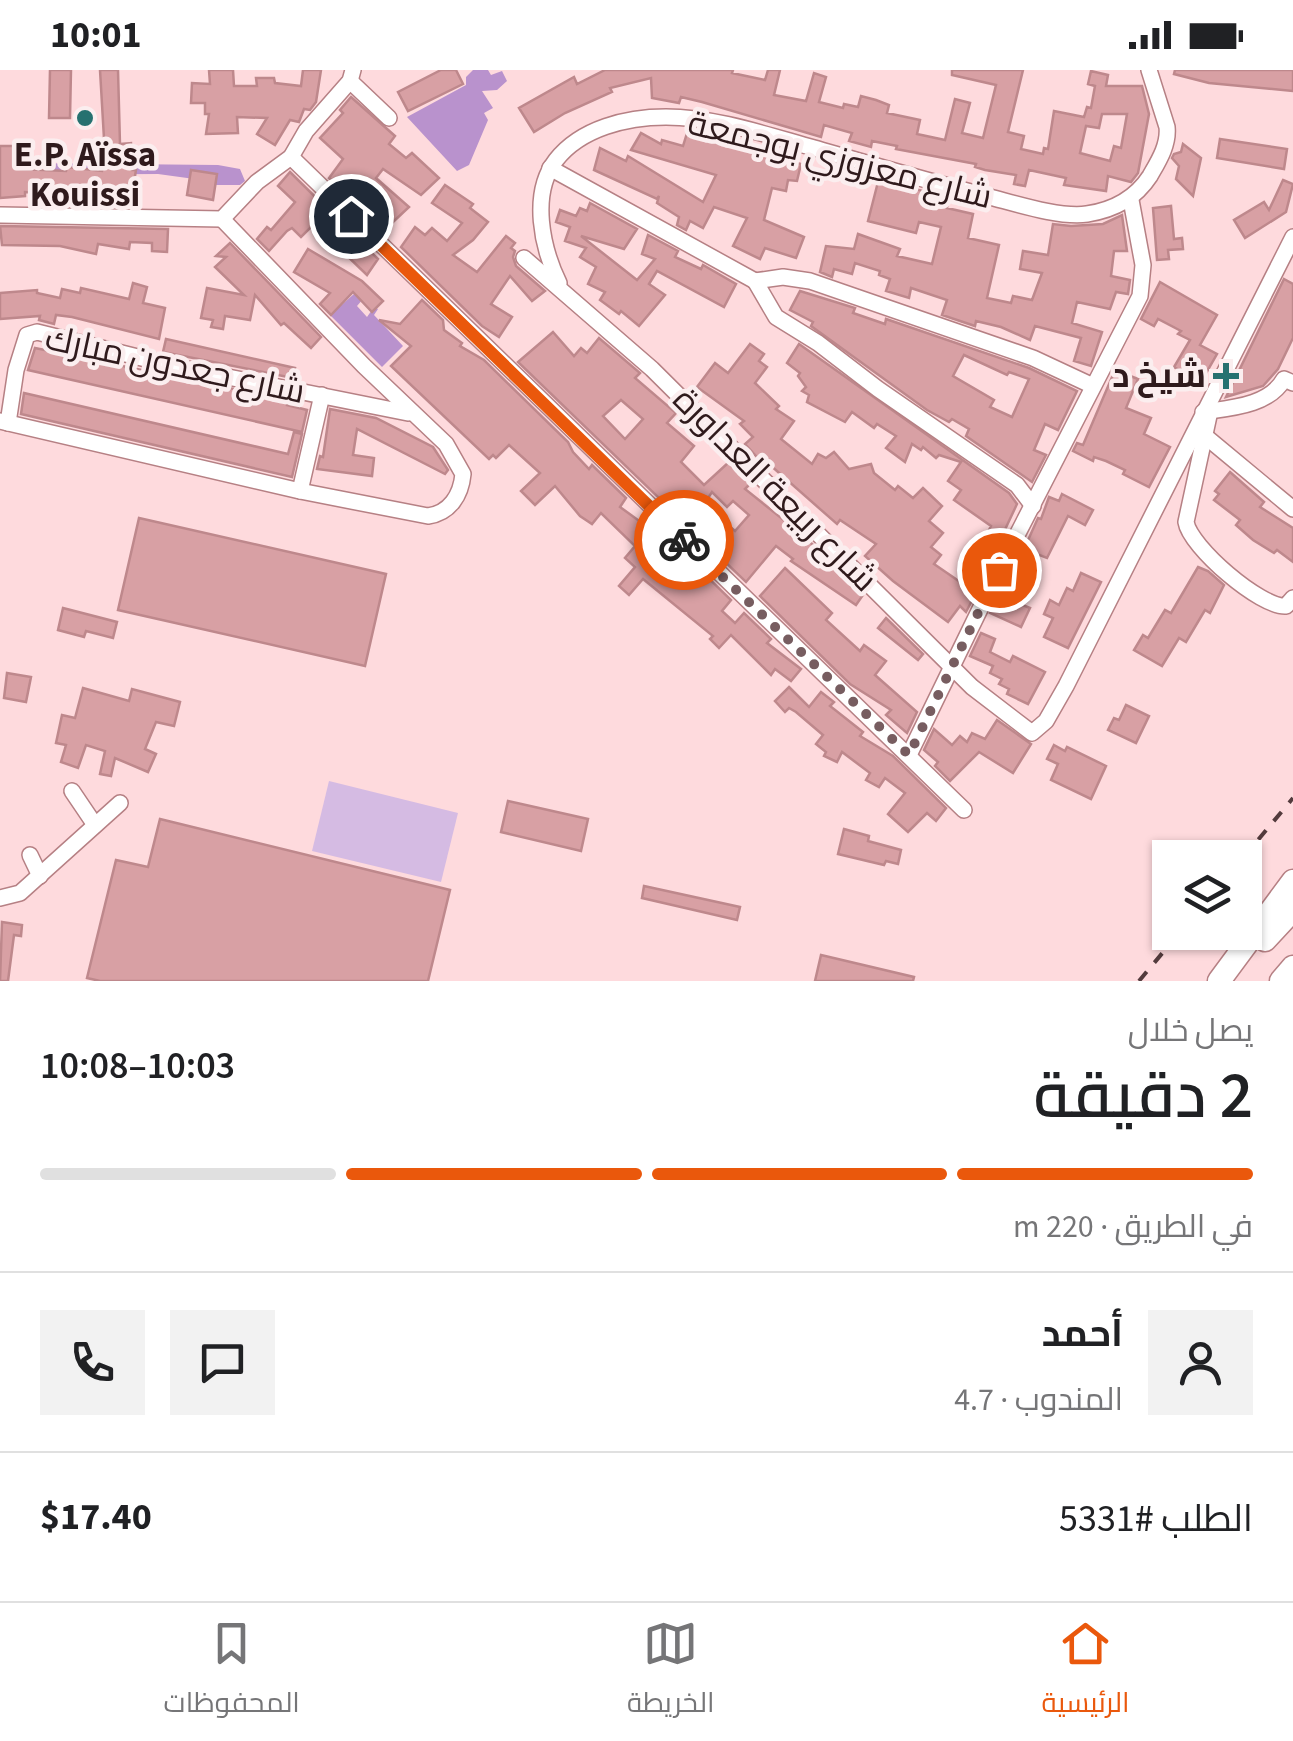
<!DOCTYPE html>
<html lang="ar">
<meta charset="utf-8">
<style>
body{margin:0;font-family:"Source Sans 3",Cairo,sans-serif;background:#f2f2f2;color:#202124;direction:rtl;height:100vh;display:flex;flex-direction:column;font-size:38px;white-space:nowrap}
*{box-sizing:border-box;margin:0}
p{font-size:32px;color:#757577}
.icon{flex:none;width:55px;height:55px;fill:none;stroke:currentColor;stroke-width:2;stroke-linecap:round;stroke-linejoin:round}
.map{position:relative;height:911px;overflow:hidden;direction:ltr}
.side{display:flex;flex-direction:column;background:#fff;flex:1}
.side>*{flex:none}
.fabs{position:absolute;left:1152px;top:770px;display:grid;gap:20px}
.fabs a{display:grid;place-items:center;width:110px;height:110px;border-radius:0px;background:#fff;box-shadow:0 2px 8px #0004;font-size:50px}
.pin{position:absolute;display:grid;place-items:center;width:85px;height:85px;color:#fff;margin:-42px;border:5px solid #fff;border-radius:50%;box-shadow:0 2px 10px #0007}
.courier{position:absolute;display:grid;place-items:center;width:100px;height:100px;margin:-50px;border:8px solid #ea580c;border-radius:50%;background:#fff;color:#222;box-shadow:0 2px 12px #0007}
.headline em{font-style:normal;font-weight:600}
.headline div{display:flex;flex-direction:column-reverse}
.headline{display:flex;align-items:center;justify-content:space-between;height:170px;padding:0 40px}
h1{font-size:65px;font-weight:600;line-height:75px}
.bar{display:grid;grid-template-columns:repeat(4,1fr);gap:15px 10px;align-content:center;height:120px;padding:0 40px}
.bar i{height:12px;border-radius:8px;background:#e0e0e0}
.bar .current{background:#ea580c}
.bar p{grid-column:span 4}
.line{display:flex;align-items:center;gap:25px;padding:0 40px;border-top:2px solid #e0e0e0}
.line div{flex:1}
.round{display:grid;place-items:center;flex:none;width:105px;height:105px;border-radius:0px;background:#f2f2f2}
.status{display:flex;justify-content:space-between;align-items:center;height:70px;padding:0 50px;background:#fff;direction:ltr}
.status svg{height:28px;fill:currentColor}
.tab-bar{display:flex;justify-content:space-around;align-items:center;height:140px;border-top:2px solid #e0e0e0;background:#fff;font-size:28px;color:#757577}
.tab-bar a{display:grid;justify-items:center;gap:5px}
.tab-bar .current{color:#ea580c}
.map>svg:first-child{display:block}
.green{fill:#d5bbe3}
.forest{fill:#b992cd}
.building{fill:#d8a0a4;stroke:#be888c;stroke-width:2.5;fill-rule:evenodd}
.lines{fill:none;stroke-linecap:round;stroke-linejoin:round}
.minor-casing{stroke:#b68084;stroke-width:18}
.highway-casing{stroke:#b68084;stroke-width:25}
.minor{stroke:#fff;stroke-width:15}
.highway{stroke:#fff;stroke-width:22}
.rail{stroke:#533b3d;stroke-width:4;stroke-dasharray:12 12;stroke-linecap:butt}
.done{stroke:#775d60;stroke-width:10;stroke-dasharray:0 18}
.route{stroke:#ea580c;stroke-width:12}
.poi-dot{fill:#267170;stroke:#fbeeef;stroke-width:4}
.labels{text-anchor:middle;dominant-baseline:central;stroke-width:9;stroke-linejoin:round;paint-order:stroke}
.poi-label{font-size:35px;font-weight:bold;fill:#2f1a1c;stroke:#fbeeef}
.street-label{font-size:35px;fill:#2f1a1c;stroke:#fbeeef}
</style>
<div class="status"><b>10:01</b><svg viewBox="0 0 49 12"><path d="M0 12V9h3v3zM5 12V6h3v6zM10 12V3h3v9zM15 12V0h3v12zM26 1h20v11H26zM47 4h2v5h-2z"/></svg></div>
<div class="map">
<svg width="1293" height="911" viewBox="0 0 1293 911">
<rect width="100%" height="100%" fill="#fedadd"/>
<path class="green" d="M329,711L458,743L441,812L312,781Z"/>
<g class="forest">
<path d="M473,0H488L491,5L502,1L507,11L497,20L482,21L493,38L484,43L488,50L469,95L457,101L407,47L466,15V7Z"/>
<path d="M21,93L218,95L240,99L245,111L240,115H209V111L158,104L0,105V94Z"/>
<path d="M354,224L363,229L357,236L367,247L374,237L378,239L374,245L403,276L382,297L330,245Z"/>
</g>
<g class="building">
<path d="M50,0H71L70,48H49Z"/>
<path d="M100,0H118L120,74L131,73L132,100H136L131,130L64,118L63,124L25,122V126L0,128V76H20L21,99L66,101L67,97L102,101L105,86Z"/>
<path d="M209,0H233L234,16H257L256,8H274L275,13L301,16L303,0H321L316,32L310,40L304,39L299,52L290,50L275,75L257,64L267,48L237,47L238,63L206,64L209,44H205V33H191L192,13L210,14Z"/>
<path d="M441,0H456L463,14L408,41L398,22Z"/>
<path d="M605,0H733L732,3L765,10L768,0H780L774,25L806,31L814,3L826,7L819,32L843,38L844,34L858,37L861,26L876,30L889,35L887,43L920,50L917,64L945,70L955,29L970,33L962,63L983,68L996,15L952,5V0H1023L1008,62L1024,66L1021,79L1043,84L1044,78L1048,79L1054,41L1084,47L1087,37L1091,38L1095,16L1088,14L1091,1L1108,5L1106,16H1142L1149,44L1138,103L1131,112L1108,106L1106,121L1064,115L1066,108L1029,100L1025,116L1014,114L1016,105L985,100L975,97L976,94L896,79L897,76L872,71L871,77L849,71L852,63L824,55L821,67L702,32L681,27L679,33L652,28L651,8L610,18L612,22L565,43L534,62L519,38L574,7L577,14ZM1102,44H1127L1121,78L1114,76L1110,91L1080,83L1086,56L1099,58Z"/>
<path d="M1175,0H1293V21L1209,13L1174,4Z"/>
<path d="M351,27L395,66L389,74L406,88L412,83L439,108L421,125L383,99L376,108L409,137L392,153L379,139L373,140L365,133L360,138L329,108L343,89L320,68L343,43L340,40Z"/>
<path d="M688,60L793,84L791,92L801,94L797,111L788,110L786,121L772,118L764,150L804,167L796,188L765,178L760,189L733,176L747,148L714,137L703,158L690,151L686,160L677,155L679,147L657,133L659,126L657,129L594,100L600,78L626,91L628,86L703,132L716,105L631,80L641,63L661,74L662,70L683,76Z"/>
<path d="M1220,69L1287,79L1284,99L1217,88Z"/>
<path d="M1183,74L1201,88L1193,126L1176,109L1179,96L1172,88L1174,84L1181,82Z"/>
<path d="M191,100L217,104L213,130L187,125Z"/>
<path d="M290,102L378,189L367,205L314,154L301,167L292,158L287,161L269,181L257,169L267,157L271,160L295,132L278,116Z"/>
<path d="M879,108L926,122L925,127L948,132L947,138L973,144L968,168L999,175L987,228L1011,233L1013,226L1032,230L1042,203L1020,199L1023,181L1048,185L1053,154L1071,156L1103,154L1122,145L1127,181H1114L1111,206L1130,210L1128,224L1116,222L1110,239L1077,232L1072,253L1102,262L1091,296L1074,291L1081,268L1035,256L1030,270L1001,257L976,251L975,256L942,245L947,230L911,218L909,228L886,221L890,209L879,205L880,201L855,193L852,204L834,199L832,207L820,202L826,176L854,179L858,164L900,179L897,186L932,194L941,157L919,152L916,163L868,151Z"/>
<path d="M1283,110L1293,114L1286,142L1245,168L1234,150L1264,132L1269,140Z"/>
<path d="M445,115L473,134L470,138L488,152L473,170L453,185L477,202L506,166L515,173L511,178L515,181L513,187L516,196L545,221L532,231L510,206L491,234L512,247L499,267L482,256L401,177L415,157L425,165L432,158L447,171L462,153L432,133Z"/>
<path d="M590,133L637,159L624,179L581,166L637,210L655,189L642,184L648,165L678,181L675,187L701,199L703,195L736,214L724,237L657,201L649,214L665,225L639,256L621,241L619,244L600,230L605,222L588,214L596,197L580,187L586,178L565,171L570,157L556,152L560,140L576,146L580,138L587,141Z"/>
<path d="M1171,136L1174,169L1182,168L1183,179L1168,180L1169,189L1157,190L1153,138Z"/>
<path d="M0,156L168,159L167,182L152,181V173L130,172L129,179L98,174L96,184L60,176L2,175Z"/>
<path d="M230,173L321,267L311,278L284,253L281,255L255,225L250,250L225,246L223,259L211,257L213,250L201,248L207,218L244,225L215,197L226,187L216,186Z"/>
<path d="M308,179L362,211L383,231L372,242L353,222L331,245L320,234L330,223L294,202Z"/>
<path d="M1284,209L1293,214V268L1278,299L1263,316L1226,327Z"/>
<path d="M1160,212L1217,245L1200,275L1217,284L1201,312L1174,297L1190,270L1178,264L1181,261L1158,249L1154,256L1141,249Z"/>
<path d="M133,213L147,217L143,233L165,238L159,269L72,247L56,245L54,254L39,250L40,246L0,249V223L37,220V223L60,228L62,219L80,223L81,218L129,229Z"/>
<path d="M800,221L855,238L853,243L885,254L886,249L1029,298L1077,321L1058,360L1045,354L1034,380L1046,385L1032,412L966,366L969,359L952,349L949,352L927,340L811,256L813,252L790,240ZM964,285L1007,305L1009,302L1029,309L1012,347L990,337L994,330L953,306Z"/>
<path d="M422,230L443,250L444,260L462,273L460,276L484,290L568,372L573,382L589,399L592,395L626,428L620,437L660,466L646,489L672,503L686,486L731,530L722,541L735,553L744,543L771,569L767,573L801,599L791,611L775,599L771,605L731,565L719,578L710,569L713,566L643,509L629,525L619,516L635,497L625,488L635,476L601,443L592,454L580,446L555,416L535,435L521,421L540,403L509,375L496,388L493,385L489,389L391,296L411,276L379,250L400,254Z"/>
<path d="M553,262L574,286L581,278L587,283L599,268L640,303L635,308L676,343L667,353L694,376L681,392L704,415L729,392L751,413L745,419L805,467L863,525L856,535L791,491L793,489L776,476L746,512L701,469L720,448L735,461L749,445L733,431L727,437L712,422L689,457L518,292ZM621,330L643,349L625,369L603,346Z"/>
<path d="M166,269L295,298L293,308L163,282Z"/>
<path d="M750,274L764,284L759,291L767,297L755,313L779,336L776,339L794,351L781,369L812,394L818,384L826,388L834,382L849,399L871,394L874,403L895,420L898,416L913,428L923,418L942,436L929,451L943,463L931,477L941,485L934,494L976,523L966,542L960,536L948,552L893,511L865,486L876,474L840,450L837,454L769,394L766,397L745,374L753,367L740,354L744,351L697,317L715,293L728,303Z"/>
<path d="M799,274L1009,423L1017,434L1001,468L988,462L991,456L954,430L961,420L948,411L961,392L939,385L936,388L923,377L921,380L912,374L905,392L886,378L896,366L877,354L874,358L852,342L845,352L807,332L809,325L802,321L806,317L798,306L800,303L787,293Z"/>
<path d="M35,278L288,330L287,335L307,340L302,362L28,300Z"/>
<path d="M1115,300L1138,309L1126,338L1151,348L1144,364L1170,377L1149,417L1123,404L1125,400L1106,391L1094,387L1093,391L1073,381L1077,373L1083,375Z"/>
<path d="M24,323L288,384L294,362L302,364L292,407L21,344Z"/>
<path d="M330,339L376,348L433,377L448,400L445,404L357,359L353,385L374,388L372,406L317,399L320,386L323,387Z"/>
<path d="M1230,402L1264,432L1260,437L1293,458V492L1277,480L1274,483L1253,470L1236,455L1240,450L1214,430L1219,424L1215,421Z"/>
<path d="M1062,424L1093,440L1085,455L1068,446L1047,488L1024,479L1038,448L1041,449L1049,427L1059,431Z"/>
<path d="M139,448L386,504L365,596L118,540Z"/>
<path d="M1016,494L1039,505L1034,517L1029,515L1020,534L1030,538L1021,557L990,543Z"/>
<path d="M1198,497L1208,501L1224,515L1210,543L1205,540L1186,572L1179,568L1162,596L1134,580L1143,565L1148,568L1165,540L1171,543Z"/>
<path d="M785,498L832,543L826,550L860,581L864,575L886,591L875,605L917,642L907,663L886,645L891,640L850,614L760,526Z"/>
<path d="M1081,503L1101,512L1068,578L1044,567L1053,548L1044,544L1050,530L1059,535L1067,518L1073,521Z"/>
<path d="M63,538L117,552L113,568L86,561L84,567L58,560Z"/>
<path d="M886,548L923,584L918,590L878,558Z"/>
<path d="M981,563L995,569L990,582L1010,592L1013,586L1045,602L1028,634L1007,624L1009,619L999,614L1002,609L990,603L993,596L970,586Z"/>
<path d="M7,603L31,607L26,632L4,628Z"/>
<path d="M789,617L809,637L821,622L834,632L830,636L863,662L860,666L893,686L946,738L936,751L927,743L908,762L888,744L905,723L885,708L879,717L866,710L870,703L842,682L837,692L824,686L826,682L816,674L823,665L796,642L789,638L785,642L775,631Z"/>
<path d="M83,618L129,631L132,619L180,632L174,656L156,652L145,679L156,684L148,702L115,688L111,706L100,704L105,681L86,675L78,698L61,692L66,675L56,673L62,645L75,648Z"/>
<path d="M1126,635L1149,646L1136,673L1108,660L1114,648L1119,650Z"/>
<path d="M997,650L1031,674L1013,703L979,682L950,711L935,696L938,692L924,680L934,659L952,675L960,666L967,672L972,663L985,669Z"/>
<path d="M1054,675L1065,681L1067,677L1106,696L1091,729L1051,710L1058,694L1047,689Z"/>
<path d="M508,731L588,749L581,781L501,762Z"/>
<path d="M160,749L450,820L428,911H100L87,908L116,790L148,797Z"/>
<path d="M844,759L869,766L868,771L901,780L898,794L886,791L884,795L838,784Z"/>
<path d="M644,816L740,837L737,850L642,828Z"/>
<path d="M2,852L22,855L21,866L14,865L8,911H0Z"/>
<path d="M821,885L914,907L913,911H815Z"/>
</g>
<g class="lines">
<g class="minor-casing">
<g id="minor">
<path d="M350,11L389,48"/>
<path d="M291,87L964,740"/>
<path d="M550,98L755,211"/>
<path d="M0,145L222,149L257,112L291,87L306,61L350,11L353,0"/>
<path d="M222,149L364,296L446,374L463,404C461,425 450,443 428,446L300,421"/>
<path d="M524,188L652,299L972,617L1032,663L1046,651L1066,616L1293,167"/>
<path d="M755,211L776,247L818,273L878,319L1017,415L1033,436"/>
<path d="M755,211L783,207L810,211L1033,288L1093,316"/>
<path d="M559,213C542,178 530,124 556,90C581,58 627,47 666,47C715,47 767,65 814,78C873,95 931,112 990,127C1017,134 1061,148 1087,144C1114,140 1135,129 1150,106C1158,92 1169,75 1167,57L1149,0"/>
<path d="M1210,341L1186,452C1190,477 1261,538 1286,536L1293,528"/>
<path d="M1203,342C1230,338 1269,336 1284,309L1293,313"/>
<path d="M0,351L300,421L322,325"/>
<path d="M8,353L16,300L27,265L37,262L178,297L408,343"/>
<path d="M1205,366L1293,439"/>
<path d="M909,685L999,500L1140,226L1143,195L1131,130"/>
<path d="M72,721L95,755"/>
<path d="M30,785L40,806"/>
<path d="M0,828L20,823L120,733"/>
</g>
</g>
<g class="highway-casing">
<g id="highway">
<path d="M1265,870L1293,840"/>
<path d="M1219,911L1293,811"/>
<path d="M1281,911L1293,897"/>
</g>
</g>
<use href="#minor" class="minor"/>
<use href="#highway" class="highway"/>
<g class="rail">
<path d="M1243,788L1293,728"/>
<path d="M1139,911L1180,862"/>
</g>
</g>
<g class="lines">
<path class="done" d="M684,470L909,685L999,500"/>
<path class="route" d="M351,146L684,470"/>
</g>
<g class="poi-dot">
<circle cx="85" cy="48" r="10"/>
<path d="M1221 291h10v10h10v10h-10v10h-10v-10h-10v-10h10z"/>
</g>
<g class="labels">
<g class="poi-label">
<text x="85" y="85">E.P. Aïssa<tspan x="85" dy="40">Kouissi</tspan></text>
<text x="1206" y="306" text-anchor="end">شيخ د</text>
</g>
<g class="street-label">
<text transform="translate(840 90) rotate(14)">شارع معزوزي بوجمعة</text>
<text transform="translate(175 295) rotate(12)">شارع جعدون مبارك</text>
<text transform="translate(775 420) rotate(45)">شارع ربيعة العداورة</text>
</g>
</g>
</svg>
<div class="fabs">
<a><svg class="icon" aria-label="layers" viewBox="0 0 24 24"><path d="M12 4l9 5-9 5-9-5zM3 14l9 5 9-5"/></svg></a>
</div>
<div class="pin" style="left:999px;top:500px;background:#ea580c"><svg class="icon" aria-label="bag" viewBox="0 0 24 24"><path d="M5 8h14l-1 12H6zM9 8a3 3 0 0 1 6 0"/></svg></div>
<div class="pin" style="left:351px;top:146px;background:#1f2937"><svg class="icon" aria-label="home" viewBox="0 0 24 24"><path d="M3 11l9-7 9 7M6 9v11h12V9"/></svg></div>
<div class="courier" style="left:684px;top:470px"><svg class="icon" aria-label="bike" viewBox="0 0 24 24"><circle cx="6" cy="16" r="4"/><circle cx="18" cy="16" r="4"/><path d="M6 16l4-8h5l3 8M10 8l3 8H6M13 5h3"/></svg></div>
</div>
<section class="side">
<div class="headline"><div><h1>2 دقيقة</h1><p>يصل خلال</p></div><em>10:03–10:08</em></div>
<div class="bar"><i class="current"></i><i class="current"></i><i class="current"></i><i></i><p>في الطريق · 220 m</p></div>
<div class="line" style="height:180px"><a class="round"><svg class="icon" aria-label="person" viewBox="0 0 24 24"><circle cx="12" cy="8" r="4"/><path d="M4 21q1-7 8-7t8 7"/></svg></a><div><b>أحمد</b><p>المندوب · 4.7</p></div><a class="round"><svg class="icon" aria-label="chat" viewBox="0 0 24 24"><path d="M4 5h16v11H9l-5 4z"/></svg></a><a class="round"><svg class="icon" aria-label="phone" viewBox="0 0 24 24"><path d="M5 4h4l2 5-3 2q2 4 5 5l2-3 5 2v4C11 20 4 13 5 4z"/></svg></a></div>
<div class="line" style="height:130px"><div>الطلب #5331</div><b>$17.40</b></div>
</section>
<nav class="tab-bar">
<a class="current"><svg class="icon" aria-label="home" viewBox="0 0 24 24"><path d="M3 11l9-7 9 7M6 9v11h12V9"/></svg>الرئيسية</a>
<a><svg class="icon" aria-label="map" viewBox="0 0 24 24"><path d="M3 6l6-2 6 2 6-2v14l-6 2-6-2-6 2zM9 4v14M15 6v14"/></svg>الخريطة</a>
<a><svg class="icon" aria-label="saved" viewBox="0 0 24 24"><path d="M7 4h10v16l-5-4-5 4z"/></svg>المحفوظات</a>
</nav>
